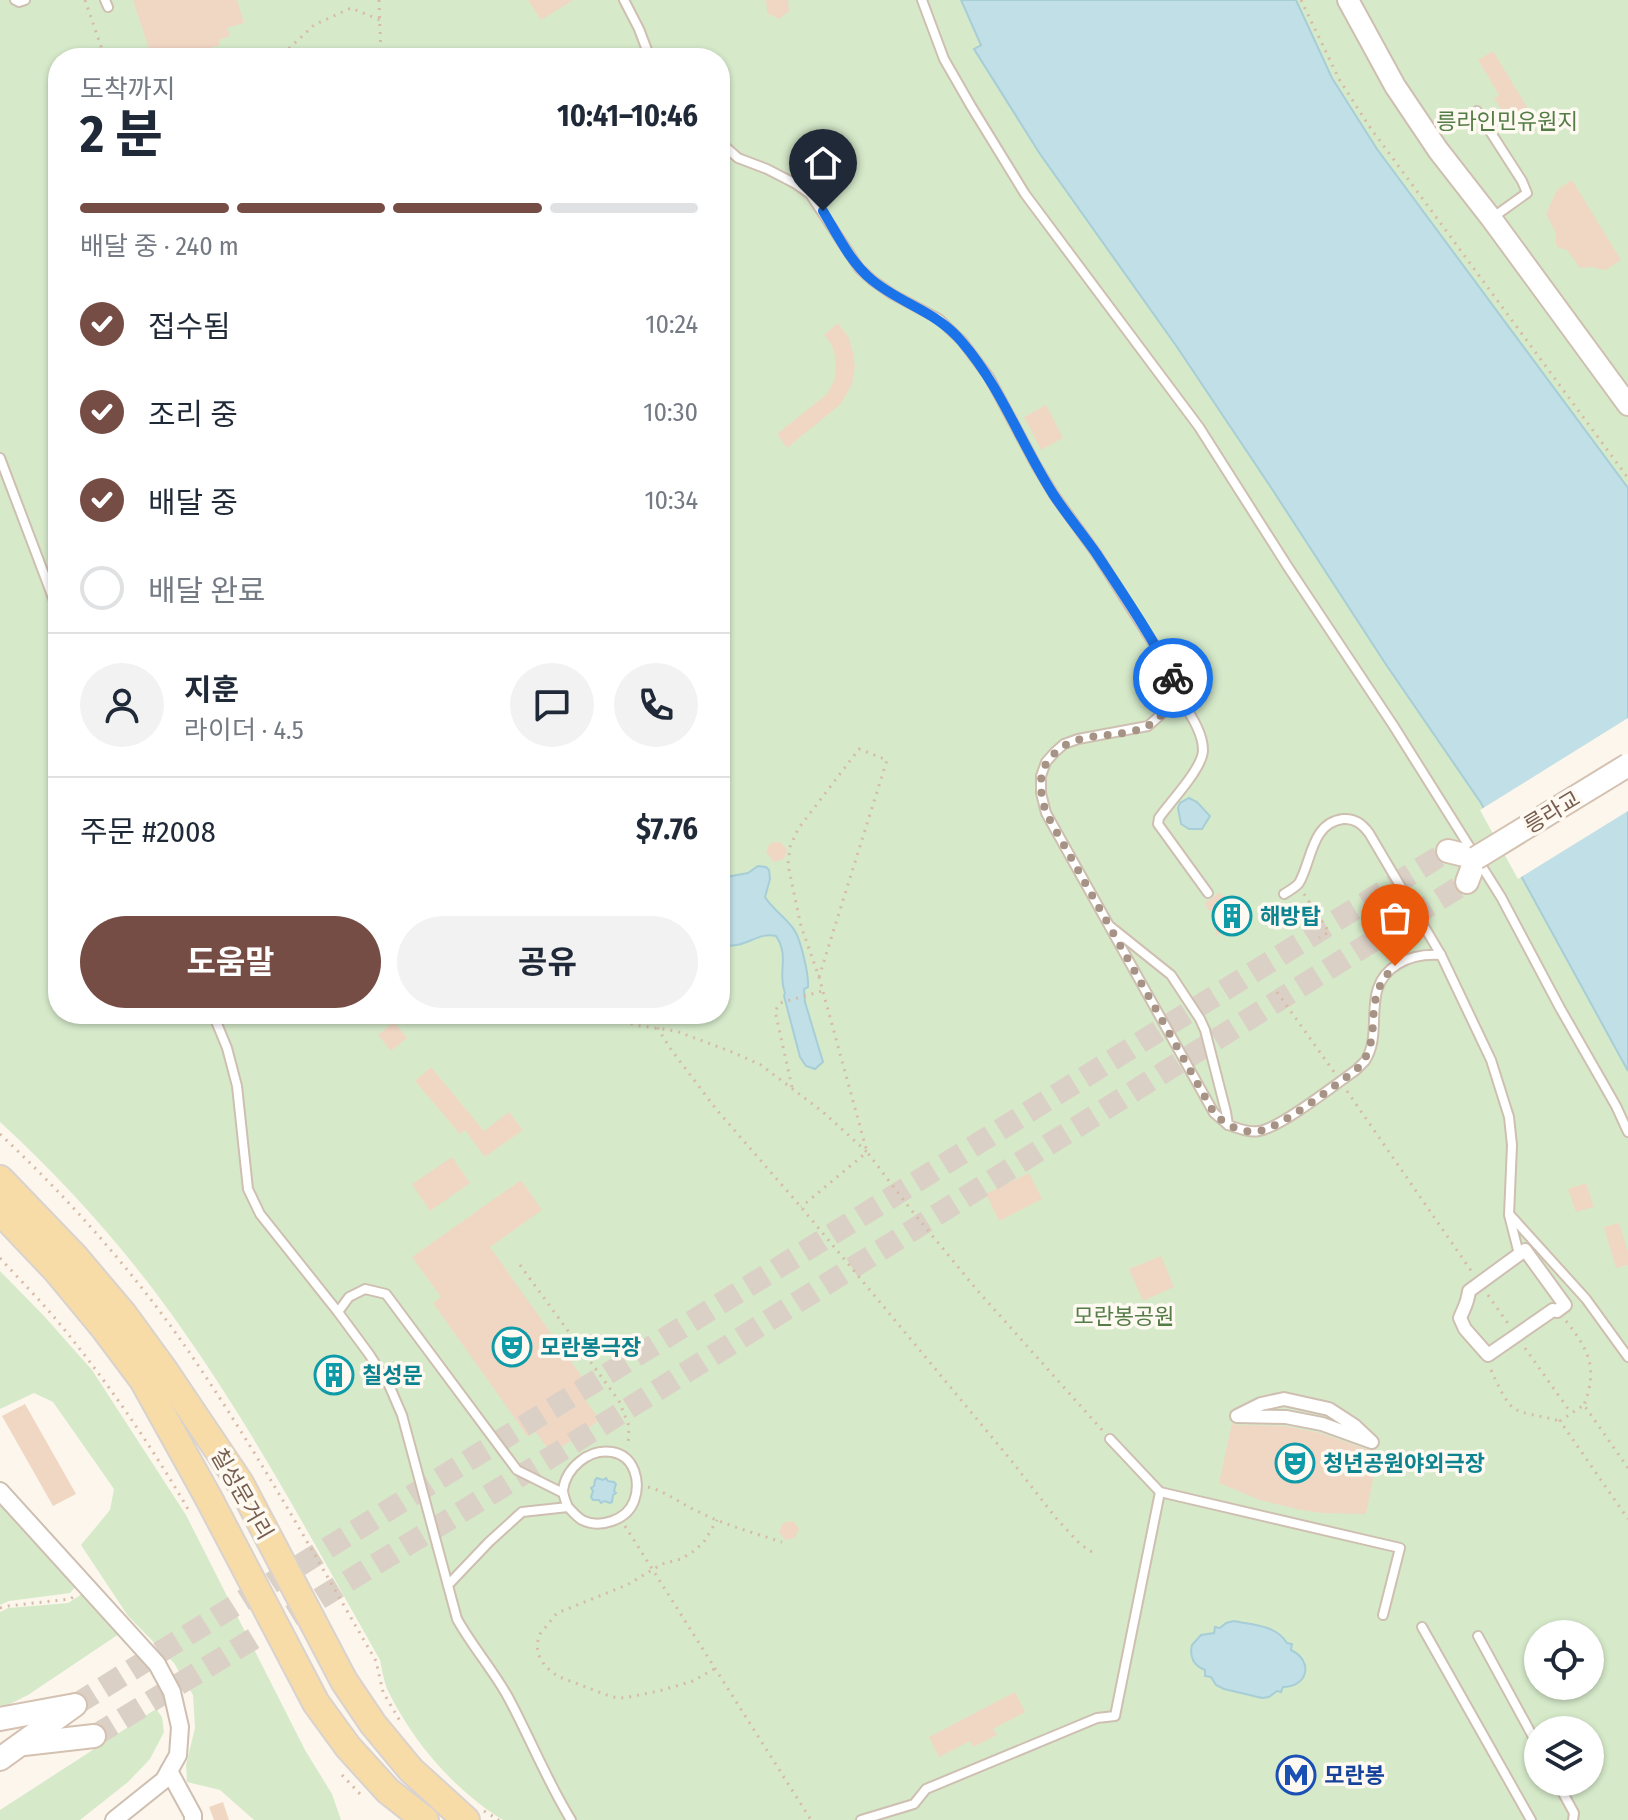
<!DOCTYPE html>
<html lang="ko">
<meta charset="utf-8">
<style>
body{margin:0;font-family:"Fira Sans Condensed","Noto Sans KR",sans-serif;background:#f2f2f3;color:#1f2937;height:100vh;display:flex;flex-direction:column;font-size:30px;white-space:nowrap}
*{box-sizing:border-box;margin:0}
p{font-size:26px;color:#747a83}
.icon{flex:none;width:44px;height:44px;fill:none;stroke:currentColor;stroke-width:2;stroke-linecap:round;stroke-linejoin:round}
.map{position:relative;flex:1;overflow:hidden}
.side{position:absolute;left:48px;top:48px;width:682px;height:976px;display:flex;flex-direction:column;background:#fff;border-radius:32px;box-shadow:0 2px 6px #0004}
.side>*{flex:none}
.buttons{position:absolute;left:1524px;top:1620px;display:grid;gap:16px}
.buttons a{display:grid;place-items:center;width:80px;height:80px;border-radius:50%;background:#fff;box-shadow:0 2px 6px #0004;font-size:40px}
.pin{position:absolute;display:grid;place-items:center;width:68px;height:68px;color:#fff;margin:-82px -34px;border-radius:50% 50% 50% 0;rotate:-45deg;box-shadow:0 0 8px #0007}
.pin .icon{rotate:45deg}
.courier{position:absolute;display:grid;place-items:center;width:80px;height:80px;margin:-40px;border:6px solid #1a73e8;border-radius:50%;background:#fff;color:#222;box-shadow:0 2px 10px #0007}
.headline em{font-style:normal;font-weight:700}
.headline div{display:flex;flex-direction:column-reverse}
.headline{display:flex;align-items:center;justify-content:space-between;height:136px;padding:0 32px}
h1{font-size:52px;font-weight:700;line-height:60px}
.bar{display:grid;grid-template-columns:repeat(4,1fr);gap:12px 8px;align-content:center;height:96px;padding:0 32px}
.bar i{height:10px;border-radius:6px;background:#e0e1e3}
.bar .current{background:#754d45}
.bar p{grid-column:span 4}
.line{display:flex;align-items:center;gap:20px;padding:0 32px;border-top:2px solid #e0e1e3}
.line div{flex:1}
.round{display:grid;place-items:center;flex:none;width:84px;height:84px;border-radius:42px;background:#f2f2f3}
ol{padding:0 32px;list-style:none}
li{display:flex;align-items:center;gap:24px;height:88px}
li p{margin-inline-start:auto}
li .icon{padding:8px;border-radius:50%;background:#754d45;color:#fff;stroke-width:4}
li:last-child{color:#747a83}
li i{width:44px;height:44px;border:4px solid #e0e1e3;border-radius:50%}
.primary-button{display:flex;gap:16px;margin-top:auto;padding:16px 32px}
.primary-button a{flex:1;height:92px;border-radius:48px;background:#754d45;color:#fff;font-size:32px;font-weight:700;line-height:92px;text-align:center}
.primary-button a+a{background:#f2f2f3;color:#1f2937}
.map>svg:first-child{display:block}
.green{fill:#d6eaca;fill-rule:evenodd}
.water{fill:#c0dfe6;stroke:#a7ced7;stroke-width:2}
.pier{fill:#fcf6ec}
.building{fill:#f0d7c4}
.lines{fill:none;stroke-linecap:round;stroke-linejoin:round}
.secondary-tunnel{stroke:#dbd0c5;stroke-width:22;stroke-dasharray:22 11;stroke-linecap:butt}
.service-casing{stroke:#cebfb1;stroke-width:12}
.pedestrian-casing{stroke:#cebfb1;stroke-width:16}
.minor-casing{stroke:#cebfb1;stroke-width:20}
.tertiary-casing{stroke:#cebfb1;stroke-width:24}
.secondary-casing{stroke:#d4c1b1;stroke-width:26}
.primary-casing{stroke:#d9d2ce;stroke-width:30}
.path{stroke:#d6bba7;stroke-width:3;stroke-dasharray:2 6;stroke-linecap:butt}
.service{stroke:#fff;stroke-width:8}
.pedestrian{stroke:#fff;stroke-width:12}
.minor{stroke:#fff;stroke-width:16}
.tertiary{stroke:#fff;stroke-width:20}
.secondary{stroke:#fff;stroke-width:22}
.primary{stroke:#f7dca8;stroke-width:26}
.secondary-bridge-casing{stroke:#d4c1b1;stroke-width:26;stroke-linecap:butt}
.secondary-bridge{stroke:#fff;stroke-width:22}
.done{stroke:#a69386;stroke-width:8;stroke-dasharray:0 14.4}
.route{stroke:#1a73e8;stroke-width:10}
.labels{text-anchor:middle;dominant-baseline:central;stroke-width:7;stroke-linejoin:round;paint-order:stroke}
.park-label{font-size:22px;fill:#547c47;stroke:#fefaf2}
.street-label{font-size:22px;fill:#775e4f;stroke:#fefaf2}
.culture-label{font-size:22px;font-weight:bold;fill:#0d838f;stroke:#fefaf2;text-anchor:start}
.transit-label{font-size:22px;font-weight:bold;fill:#164399;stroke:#fefaf2;text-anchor:start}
</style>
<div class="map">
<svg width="1628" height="1820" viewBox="0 0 1628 1820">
<rect width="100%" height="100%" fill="#fcf6ec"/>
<g class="green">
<path d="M0,0H961L981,46L974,50L1040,154L1177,347L1270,486L1385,663L1481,803L1628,1071V1820H503C453,1789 414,1743 388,1691C384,1682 382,1670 380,1660C319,1553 261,1443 191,1342C136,1261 72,1188 0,1122ZM58,58H720V1014H58ZM1538,1634H1590V1686H1538ZM1538,1730H1590V1782H1538Z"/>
<path d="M1296,0H1628V488L1377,149L1332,78Z"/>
<path d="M0,1271L44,1316L92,1370L186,1515L305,1750L332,1794L341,1820H254L220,1790L187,1782L186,1765L195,1728L193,1695L174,1663L128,1616L81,1545L110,1510L114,1489L53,1402L34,1393L0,1409Z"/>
<path d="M0,1501L76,1586L70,1593L9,1601L0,1605Z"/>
<path d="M87,1591L122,1632L28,1695L0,1709V1612L8,1608L68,1603Z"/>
<path d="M156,1709L162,1717L164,1732L150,1759L128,1782L80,1820H0V1810Z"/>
</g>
<g class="water">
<path d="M961,0H1296L1332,78L1377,149L1628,488V1071L1481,803L1385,663L1270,486L1177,347L1040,154L974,49L981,45Z"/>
<path d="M1189,798L1197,802L1210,816L1202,829H1189L1181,824L1178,808L1180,803Z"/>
<path d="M758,866L766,867L769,870L770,879L765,897C773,910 787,918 795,931C801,941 809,975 808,987L804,989L805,1002L823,1062L815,1069L806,1066L800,1057L784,996L785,993C777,972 790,957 776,936C757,931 746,950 720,945V878L748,873Z"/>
<path d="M597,1478L603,1480L606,1478L608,1481L614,1482L616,1484L614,1491L616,1493L613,1495L612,1502L610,1503L604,1501L601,1503L599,1500H593L591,1497L593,1491L591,1488L594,1486L595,1480Z"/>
<path d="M1234,1621C1253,1625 1276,1625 1287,1643L1292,1644L1291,1650C1314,1661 1308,1687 1283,1687L1281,1692L1277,1691L1269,1697L1262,1698L1224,1689L1216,1685L1211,1677L1205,1676V1670C1194,1666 1189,1657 1192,1645L1201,1635L1214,1633L1215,1627L1220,1628L1226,1623Z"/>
</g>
<path class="pier" d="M1628,718V811L1518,879L1480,810Z"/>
<g class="building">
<path d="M133,0H237L244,23L227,28L230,36L219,40L220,45L181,58H152Z"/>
<path d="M528,0H573L541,20Z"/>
<path d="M766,0H788L789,11L779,19L767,13Z"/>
<path d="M1493,51L1532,115L1517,124L1511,115L1506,118L1494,98L1499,95L1478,60Z"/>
<path d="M1572,180L1621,260L1606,270L1595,268L1594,267L1580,268L1567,250L1559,248L1556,245V233L1546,214L1557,190Z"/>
<path d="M838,323L849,338L853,353L855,367L852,384L841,404L787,448L777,434L827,394L834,381L836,367L835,356L832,345L824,335Z"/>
<path d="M1046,405L1063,438L1041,450L1024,417Z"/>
<path d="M780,842L787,849L784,859L774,862L766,852L770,843Z"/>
<path d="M1220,892L1230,906L1247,912L1216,936L1215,918L1204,904Z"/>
<path d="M394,1022L407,1038L391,1051L378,1035Z"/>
<path d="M431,1067L484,1131L509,1112L523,1130L485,1157L465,1130L460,1134L415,1081Z"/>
<path d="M452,1157L470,1183L430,1211L412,1184Z"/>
<path d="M1029,1173L1042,1199L999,1221L986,1194Z"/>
<path d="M521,1180L542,1210L490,1247L592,1391L583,1397L600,1420L552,1454L535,1431L528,1437L433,1303L441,1297L412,1257Z"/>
<path d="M1586,1183L1594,1207L1576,1212L1568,1189Z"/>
<path d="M1619,1223L1628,1252V1265L1616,1268L1604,1227Z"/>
<path d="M1161,1256L1174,1287L1143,1301L1129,1269Z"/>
<path d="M338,1360L350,1373L330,1391L318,1378Z"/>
<path d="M25,1404L76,1494L53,1506L2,1416Z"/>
<path d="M1232,1423L1237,1425L1285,1426L1320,1433L1369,1450H1379L1366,1514L1323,1513L1301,1510L1260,1500L1219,1483Z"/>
<path d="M793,1521L799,1529L795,1538L785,1540L779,1532L783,1523Z"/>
<path d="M1015,1692L1025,1712L993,1729L997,1735L973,1747L970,1741L939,1757L929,1737Z"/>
<path d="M223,1802L229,1820H214L209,1807Z"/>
</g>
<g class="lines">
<g class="secondary-tunnel">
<path d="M75,1705L1448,851"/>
<path d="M94,1736L535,1467L1467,882"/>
</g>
<g class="service-casing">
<g id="service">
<path d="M15,0L19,2L25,0"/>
<path d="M105,0L108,7"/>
<path d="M624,0L639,29L650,58"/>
<path d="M922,0L944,59L971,106L1025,194L1199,427L1288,567L1393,725L1501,897L1560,1008L1616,1106L1628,1132"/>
<path d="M1477,111L1522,181L1527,193L1492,218"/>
<path d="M720,142L738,158L767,169L796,184L810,194L859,268L872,280L892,294L939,319L962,341L989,377L1036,465L1054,495L1096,553L1160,654L1174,679L1177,693L1173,704L1148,726L1078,739L1064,744L1055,752L1046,762L1041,776V793L1046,813L1214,1113L1228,1125"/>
<path d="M0,458L58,611"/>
<path d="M1177,693C1186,709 1203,730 1203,750C1203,768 1170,802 1159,818L1158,824L1208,893"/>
<path d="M1284,894C1289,891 1296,887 1299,883C1312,861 1311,823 1343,819C1355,818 1362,824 1369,833L1441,955L1491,1060L1509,1117L1512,1145L1509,1215L1519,1254"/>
<path d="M1111,927L1171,975L1200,1019L1205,1030L1226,1112L1228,1125C1238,1128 1248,1133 1259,1131C1280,1128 1336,1084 1356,1070C1359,1067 1362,1064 1365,1061C1385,1031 1359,987 1398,964C1411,956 1426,954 1441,955"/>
<path d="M213,1014L227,1048L237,1086L248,1189L260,1214L338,1312L369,1354L389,1385L402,1415L457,1619C472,1646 493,1670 508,1697C530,1738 547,1781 571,1820"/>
<path d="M1511,1216L1586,1299L1628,1357"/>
<path d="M338,1312L349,1297L365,1289L386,1294L517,1470L563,1493"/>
<path d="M1160,1492L1400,1548L1383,1615"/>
<path d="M448,1585L489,1542L522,1512L568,1507C572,1511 577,1517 582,1520C600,1529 627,1520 634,1501C641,1482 635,1456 612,1452C589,1448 566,1468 563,1490C563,1496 566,1502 568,1507"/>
<path d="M1422,1627L1531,1820"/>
<path d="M1478,1636L1538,1746"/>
<path d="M1557,1782L1574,1813L1573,1820"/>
<path d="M861,1820L914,1804L926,1789L1097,1718L1115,1716L1160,1492L1110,1439"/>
</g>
</g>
<g class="pedestrian-casing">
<g id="pedestrian">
<path d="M1525,1250L1565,1305L1557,1311L1553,1310L1488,1355L1465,1329L1460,1318C1464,1308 1468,1302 1469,1291Z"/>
<path d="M1284,1399L1329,1409L1355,1426L1372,1442L1322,1424L1286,1417L1237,1416L1261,1404Z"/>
</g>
</g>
<g class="minor-casing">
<g id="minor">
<path d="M0,1491L157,1664L172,1692L180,1727L178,1755L164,1780L114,1820"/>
<path d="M169,1771L193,1815V1820"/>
</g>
</g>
<g class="tertiary-casing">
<path id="tertiary" d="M1348,0L1395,86L1438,150L1491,218L1628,405"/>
</g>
<g class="secondary-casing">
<g id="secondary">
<path d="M1448,851L1476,858L1467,882"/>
<path d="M0,1719L70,1706"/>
<path d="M24,1744L94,1736"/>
<path d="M0,1759L75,1705"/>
</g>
</g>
<g class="primary-casing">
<g id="primary">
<path d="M0,1179L75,1257L124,1315L164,1370L240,1483L344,1681L373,1724L411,1770L466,1820"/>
<path d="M0,1211L56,1270L104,1328L143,1380L208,1497L316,1703L348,1747L388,1791L425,1820"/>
</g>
</g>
<g class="path">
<path d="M85,0L105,58"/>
<path d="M379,0L381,58"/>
<path d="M1301,0L1339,79L1369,126L1628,478"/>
<path d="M283,54L314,25L351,8L380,20"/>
<path d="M1304,894L1329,932L1319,938"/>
<path d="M819,977L887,760L859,749L798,829L790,847L788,865L801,926L819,977L867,1152L912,1211L977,1290L1102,1430"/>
<path d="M1277,992L1334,1072"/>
<path d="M609,1014L634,1025L676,1031L732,1052L761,1065L823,1112L867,1152L801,1207"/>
<path d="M649,1014L670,1048L716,1109L801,1207L1010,1459L1056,1518L1080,1544L1095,1554"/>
<path d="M792,1087L775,1011L780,1003L822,991"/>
<path d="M1347,1091L1472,1272"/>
<path d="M0,1134C69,1199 133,1271 187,1349C256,1449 315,1556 376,1661L383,1692L400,1721"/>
<path d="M0,1258C18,1278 37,1297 54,1317C104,1377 149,1442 188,1509"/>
<path d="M520,1265L619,1401L629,1426L628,1447"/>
<path d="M1488,1295L1509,1325"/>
<path d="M1566,1321C1589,1350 1598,1368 1584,1405"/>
<path d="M1525,1348L1571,1413"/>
<path d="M1491,1370C1514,1420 1511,1408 1560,1421"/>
<path d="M1628,1468L1584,1405L1560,1421L1628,1519"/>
<path d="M648,1487C667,1492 681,1504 699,1512C725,1525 754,1533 782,1542"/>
<path d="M625,1526L811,1820"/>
<path d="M0,1608L8,1606L70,1599L75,1596"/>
<path d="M714,1669L693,1681L659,1691L624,1698L612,1697L557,1676L545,1666L538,1654L537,1644L540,1634L557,1613L627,1585L662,1564L681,1559L694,1551L704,1542L717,1520"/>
<path d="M342,1775L361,1795"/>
<path d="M484,1811L499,1820"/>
</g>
<use href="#service" class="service"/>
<use href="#pedestrian" class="pedestrian"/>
<use href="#minor" class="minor"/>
<use href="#tertiary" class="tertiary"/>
<use href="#secondary" class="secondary"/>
<use href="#primary" class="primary"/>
<g class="secondary-bridge-casing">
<path id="secondary-bridge" d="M1476,858L1628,765"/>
</g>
<use href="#secondary-bridge" class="secondary-bridge"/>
</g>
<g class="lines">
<path class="done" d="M1173,678C1177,692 1177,701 1165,711C1160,717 1153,723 1146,727C1115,740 1077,729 1053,755C1036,772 1040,792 1046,813L1214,1113C1225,1125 1243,1134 1259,1131C1281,1128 1335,1085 1356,1070C1388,1037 1357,1001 1395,966"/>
<path class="route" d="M823,211C837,234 850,262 872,280C901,304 938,312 962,342C1001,387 1021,444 1053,494C1066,514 1082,533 1096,553C1123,594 1151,635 1173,678"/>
</g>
<defs>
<g id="building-ring" transform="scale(2)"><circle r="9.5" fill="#fefaf2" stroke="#0f9aa8" stroke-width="1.5"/><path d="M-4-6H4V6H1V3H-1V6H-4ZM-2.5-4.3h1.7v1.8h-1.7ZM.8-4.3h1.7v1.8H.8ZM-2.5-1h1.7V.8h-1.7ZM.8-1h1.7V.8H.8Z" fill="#0f9aa8"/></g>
<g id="theatre-ring" transform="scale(2)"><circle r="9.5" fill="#fefaf2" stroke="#0f9aa8" stroke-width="1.5"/><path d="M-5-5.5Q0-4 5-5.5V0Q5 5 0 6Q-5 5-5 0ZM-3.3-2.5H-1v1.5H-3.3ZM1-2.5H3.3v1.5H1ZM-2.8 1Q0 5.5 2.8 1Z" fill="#0f9aa8"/></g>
<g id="metro-ring" transform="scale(2)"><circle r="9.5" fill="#fefaf2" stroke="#1a4fb4" stroke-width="1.5"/><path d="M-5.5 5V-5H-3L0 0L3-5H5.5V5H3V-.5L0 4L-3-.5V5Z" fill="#1a4fb4"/></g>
</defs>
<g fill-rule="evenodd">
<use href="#building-ring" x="1232" y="916"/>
<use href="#theatre-ring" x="512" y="1347"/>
<use href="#building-ring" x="334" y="1375"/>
<use href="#theatre-ring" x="1295" y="1463"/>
<use href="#metro-ring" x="1296" y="1775"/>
</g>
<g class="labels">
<g class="park-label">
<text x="1507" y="121">릉라인민유원지</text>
<text x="1124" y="1316">모란봉공원</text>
</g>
<g class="street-label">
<text transform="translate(1552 812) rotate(-31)">릉라교</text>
<text transform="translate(242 1494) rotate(60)">칠성문거리</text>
</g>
<g class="culture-label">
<text x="1260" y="916">해방탑</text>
<text x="540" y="1347">모란봉극장</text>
<text x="362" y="1375">칠성문</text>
<text x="1323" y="1463">청년공원야외극장</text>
</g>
<g class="transit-label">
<text x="1324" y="1775">모란봉</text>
</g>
</g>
</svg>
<div class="buttons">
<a><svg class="icon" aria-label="locate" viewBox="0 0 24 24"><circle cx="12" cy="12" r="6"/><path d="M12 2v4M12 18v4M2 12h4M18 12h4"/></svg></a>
<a><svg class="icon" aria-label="layers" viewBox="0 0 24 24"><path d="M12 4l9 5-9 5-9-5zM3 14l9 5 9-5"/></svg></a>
</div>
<div class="pin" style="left:1395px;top:966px;background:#ea580c"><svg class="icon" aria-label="bag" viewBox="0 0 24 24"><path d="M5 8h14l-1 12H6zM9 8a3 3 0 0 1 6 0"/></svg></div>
<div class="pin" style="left:823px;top:211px;background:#1f2937"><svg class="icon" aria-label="home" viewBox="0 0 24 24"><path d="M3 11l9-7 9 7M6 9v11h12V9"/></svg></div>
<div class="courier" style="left:1173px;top:678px"><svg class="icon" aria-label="bike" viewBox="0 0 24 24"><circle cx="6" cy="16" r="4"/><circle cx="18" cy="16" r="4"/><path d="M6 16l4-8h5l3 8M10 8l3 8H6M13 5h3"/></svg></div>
<section class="side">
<div class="headline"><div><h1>2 분</h1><p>도착까지</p></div><em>10:41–10:46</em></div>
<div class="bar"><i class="current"></i><i class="current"></i><i class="current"></i><i></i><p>배달 중 · 240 m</p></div>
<ol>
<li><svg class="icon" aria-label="check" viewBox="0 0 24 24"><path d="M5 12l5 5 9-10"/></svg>접수됨<p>10:24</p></li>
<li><svg class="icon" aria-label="check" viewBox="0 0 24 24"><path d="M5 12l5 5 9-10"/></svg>조리 중<p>10:30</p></li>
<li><svg class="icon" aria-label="check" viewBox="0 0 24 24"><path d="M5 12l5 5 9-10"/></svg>배달 중<p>10:34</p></li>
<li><i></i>배달 완료</li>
</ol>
<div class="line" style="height:144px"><a class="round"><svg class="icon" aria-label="person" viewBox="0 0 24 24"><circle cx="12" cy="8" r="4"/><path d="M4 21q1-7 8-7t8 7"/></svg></a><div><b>지훈</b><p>라이더 · 4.5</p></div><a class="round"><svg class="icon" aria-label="chat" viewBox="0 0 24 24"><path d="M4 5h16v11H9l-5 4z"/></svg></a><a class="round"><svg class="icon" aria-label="phone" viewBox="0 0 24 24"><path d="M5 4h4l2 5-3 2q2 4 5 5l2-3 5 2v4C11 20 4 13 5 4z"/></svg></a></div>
<div class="line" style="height:104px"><div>주문 #2008</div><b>$7.76</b></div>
<div class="primary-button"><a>도움말</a><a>공유</a></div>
</section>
</div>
